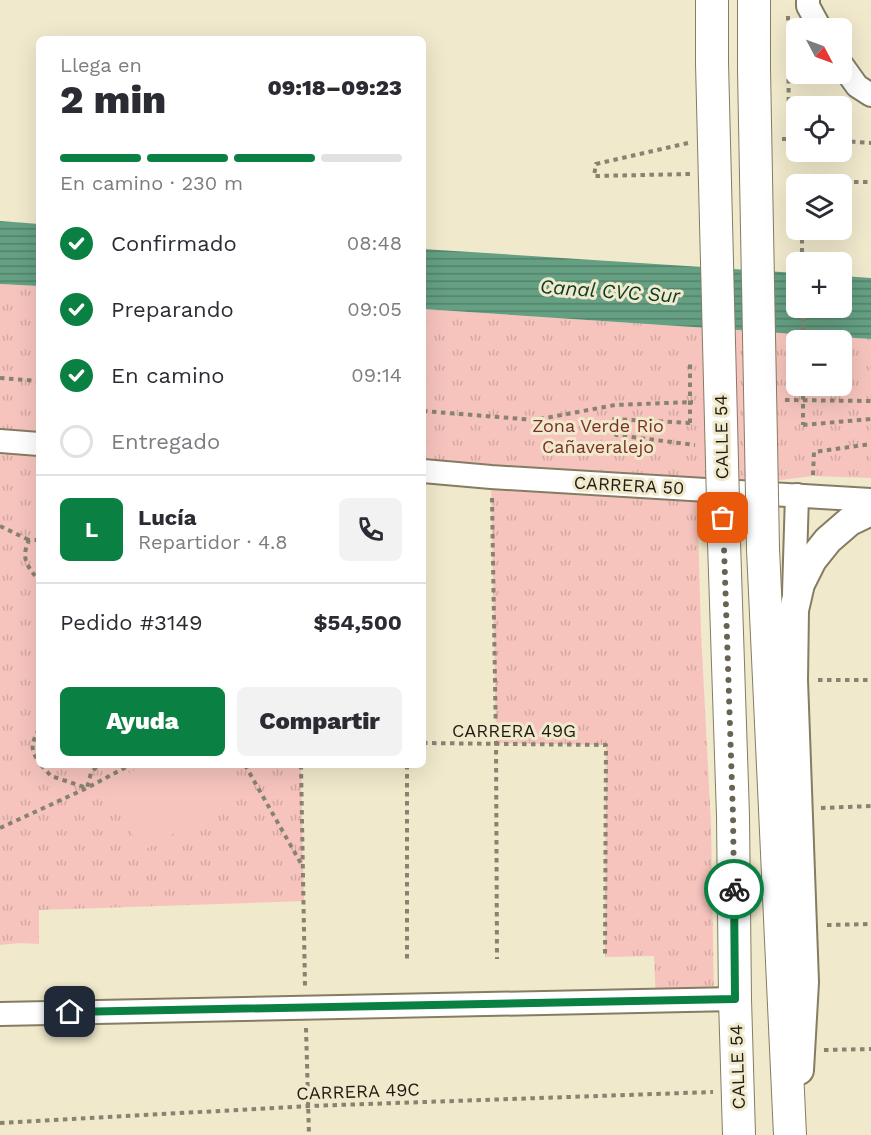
<!DOCTYPE html>
<html lang="es">
<meta charset="utf-8">
<style>
body{margin:0;font-family:"Work Sans",sans-serif;background:#f2f2f3;color:#2b2b33;height:100vh;display:flex;flex-direction:column;font-size:22px;white-space:nowrap}
*{box-sizing:border-box;margin:0}
p{font-size:20px;color:#7c7c81}
.icon{flex:none;width:33px;height:33px;fill:none;stroke:currentColor;stroke-width:2;stroke-linecap:round;stroke-linejoin:round}
.map{position:relative;flex:1;overflow:hidden}
.sheet{position:absolute;left:36px;top:36px;width:390px;height:732px;display:flex;flex-direction:column;background:#fff;border-radius:9px;box-shadow:0 6px 24px #0002}
.sheet>*{flex:none}
.needle{width:39px;rotate:131deg}
.fabs{position:absolute;left:786px;top:18px;display:grid;gap:12px}
.fabs a{display:grid;place-items:center;width:66px;height:66px;border-radius:9px;background:#fff;box-shadow:0 6px 24px #0002;font-size:30px}
.pin{position:absolute;display:grid;place-items:center;width:51px;height:51px;color:#fff;margin:-26px;border-radius:12px;box-shadow:0 3px 9px #0006}
.courier{position:absolute;display:grid;place-items:center;width:60px;height:60px;margin:-30px;border:4px solid #0b8043;border-radius:50%;background:#fff;color:#222;box-shadow:0 2px 8px #0007}
.headline em{font-style:normal;font-weight:800}
.headline div{display:flex;flex-direction:column-reverse}
.headline{display:flex;align-items:center;justify-content:space-between;height:102px;padding:0 24px}
h1{font-size:39px;font-weight:800;line-height:45px}
.bar{display:grid;grid-template-columns:repeat(4,1fr);gap:9px 6px;align-content:center;height:72px;padding:0 24px}
.bar i{height:8px;border-radius:4px;background:#e1e1e2}
.bar .selected{background:#0b8043}
.bar p{grid-column:span 4}
.line{display:flex;align-items:center;gap:15px;padding:0 24px;border-top:2px solid #e1e1e2}
.line div{flex:1}
.round{display:grid;place-items:center;flex:none;width:63px;height:63px;border-radius:9px;background:#f2f2f3}
ol{padding:0 24px;list-style:none}
li{display:flex;align-items:center;gap:18px;height:66px}
li p{margin-inline-start:auto}
li .icon{padding:6px;border-radius:50%;background:#0b8043;color:#fff;stroke-width:4}
li:last-child{color:#7c7c81}
li i{width:33px;height:33px;border:3px solid #e1e1e2;border-radius:50%}
.primary-button{display:flex;gap:12px;margin-top:auto;padding:12px 24px}
.primary-button a{flex:1;height:69px;border-radius:9px;background:#0b8043;color:#fff;font-size:24px;font-weight:800;line-height:69px;text-align:center}
.primary-button a+a{background:#f2f2f3;color:#2b2b33}
.map>svg:first-child{display:block}
.park{fill:url(#park-tufts);fill-rule:evenodd}
.pitch{fill:#f6c4bd}
.water{fill:url(#water-rules)}
.lines{fill:none;stroke-linecap:round;stroke-linejoin:round}
.minor-casing{stroke:#847d63;stroke-width:26}
.tertiary-casing{stroke:#847d63;stroke-width:32}
.secondary-casing{stroke:#847d63;stroke-width:34}
.path{stroke:#888370;stroke-width:4;stroke-dasharray:4.5 4.5;stroke-linecap:butt}
.minor{stroke:#fff;stroke-width:22}
.tertiary{stroke:#fff;stroke-width:28}
.secondary{stroke:#fff;stroke-width:32}
.secondary-bridge-casing{stroke:#847d63;stroke-width:34;stroke-linecap:butt}
.path-bridge{stroke:#888370;stroke-width:4;stroke-dasharray:4.5 4.5;stroke-linecap:butt}
.secondary-bridge{stroke:#fff;stroke-width:32}
.done{stroke:#686453;stroke-width:6;stroke-dasharray:0 10.8}
.route{stroke:#0b8043;stroke-width:8}
.labels{text-anchor:middle;dominant-baseline:central;stroke-width:6;stroke-linejoin:round;paint-order:stroke}
.park-label{font-size:18px;fill:#7a2f29;stroke:#f0e9cc}
.street-label{font-size:18px;fill:#1f1c12;stroke:#f0e9cc}
.water-label{font-size:20px;font-style:italic;fill:#083c28;stroke:#f0e9cc}
</style>
<div class="map">
<svg width="871" height="1135" viewBox="0 0 871 1135">
<defs>
<pattern id="park-tufts" width="24" height="20" patternUnits="userSpaceOnUse" patternTransform="scale(1.5)"><rect width="24" height="20" fill="#f6c4bd"/><path d="M3 7l-1-3M5 7V3M7 7l1-3M15 17l-1-3M17 17v-4M19 17l1-3" fill="none" stroke="#d2a8a1"/></pattern>
<pattern id="water-rules" width="6" height="5" patternUnits="userSpaceOnUse" patternTransform="scale(1.5)"><rect width="6" height="5" fill="#65a083"/><path d="M0 2.5h6" fill="none" stroke="#53826a"/></pattern>
</defs>
<rect width="100%" height="100%" fill="#f0e9cc"/>
<g class="park">
<path d="M0,284L39,286V765H301L304,901L39,910V944L20,943L0,945Z"/>
<path d="M423,309L871,339V478L813,476L697,490L701,632L711,825L714,999L656,1001L654,956L605,957L606,745L496,743L491,478L423,471ZM796,340H842V386H796Z"/>
</g>
<path class="pitch" d="M144,765H227L243,795L142,851L106,786Z"/>
<g class="water">
<path d="M0,221L39,224V286L0,284Z"/>
<path d="M423,249L796,273V308H842V276L871,278V339L423,309Z"/>
</g>
<g class="lines">
<g class="minor-casing">
<g id="minor">
<path d="M808,0V6L820,28"/>
<path d="M842,65L857,86L871,95"/>
<path d="M0,441L39,444"/>
<path d="M423,471L491,477L871,500"/>
<path d="M794,593L797,495"/>
<path d="M0,1014L735,999"/>
</g>
</g>
<g class="tertiary-casing">
<path id="tertiary" d="M799,1070L804,982L793,680L794,610L800,584L812,560L828,540L850,521L871,511"/>
</g>
<g class="secondary-casing">
<g id="secondary">
<path d="M712,0V63"/>
<path d="M754,0V69"/>
<path d="M724,542L733,816L735,999L739,1135"/>
<path d="M763,549L790,1135"/>
</g>
</g>
<g class="path">
<path d="M788,16L789,139"/>
<path d="M782,139H796"/>
<path d="M842,141L871,143"/>
<path d="M688,143L596,164L594,176L690,174"/>
<path d="M802,184V182H871"/>
<path d="M802,230V262"/>
<path d="M803,308V340"/>
<path d="M0,378L39,381"/>
<path d="M785,400L871,401"/>
<path d="M423,411L535,420L615,405L693,402"/>
<path d="M690,423L614,419L616,435L695,445"/>
<path d="M803,425L871,419"/>
<path d="M813,475L814,452L871,444"/>
<path d="M492,498L496,743L497,959"/>
<path d="M0,526L29,540"/>
<path d="M39,540H29C20,560 28,566 39,581"/>
<path d="M818,680H871"/>
<path d="M39,729C32,743 29,748 39,762"/>
<path d="M423,743L606,745L605,957"/>
<path d="M41,765L51,776L87,788L91,773L98,765"/>
<path d="M245,765L303,867"/>
<path d="M301,765L305,987"/>
<path d="M407,765V961"/>
<path d="M821,808L871,806"/>
<path d="M0,828L87,788L130,765"/>
<path d="M827,925L871,924"/>
<path d="M306,1028L309,1135"/>
<path d="M824,1050L871,1049"/>
<path d="M0,1123L309,1106L713,1092"/>
</g>
<use href="#minor" class="minor"/>
<use href="#tertiary" class="tertiary"/>
<use href="#secondary" class="secondary"/>
<g class="secondary-bridge-casing">
<g id="secondary-bridge">
<path d="M712,63L724,542"/>
<path d="M754,69L763,549"/>
</g>
</g>
<g class="path-bridge">
<path d="M803,386V425"/>
<path d="M690,423V363"/>
</g>
<use href="#secondary-bridge" class="secondary-bridge"/>
</g>
<g class="lines">
<path class="done" d="M723,518L733,816L734,889"/>
<path class="route" d="M70,1012L735,999L734,889"/>
</g>
<g class="labels">
<g class="park-label">
<text x="598" y="425">Zona Verde Rio<tspan x="598" dy="21">Cañaveralejo</tspan></text>
</g>
<g class="street-label">
<text transform="translate(721 437) rotate(-91)">CALLE 54</text>
<text transform="translate(629 485) rotate(3)">CARRERA 50</text>
<text x="514" y="730">CARRERA 49G</text>
<text transform="translate(737 1067) rotate(-92)">CALLE 54</text>
<text transform="translate(358 1091) rotate(-2)">CARRERA 49C</text>
</g>
<g class="water-label">
<text transform="translate(610 291) rotate(4)">Canal CVC Sur</text>
</g>
</g>
</svg>
<div class="fabs">
<a><svg class="needle" viewBox="-14 -14 28 28"><path d="M0-13l5 13h-10z" fill="#e53935"/><path d="M0 13l5-13h-10z" fill="#7c7c81"/></svg></a>
<a><svg class="icon" aria-label="locate" viewBox="0 0 24 24"><circle cx="12" cy="12" r="6"/><path d="M12 2v4M12 18v4M2 12h4M18 12h4"/></svg></a>
<a><svg class="icon" aria-label="layers" viewBox="0 0 24 24"><path d="M12 4l9 5-9 5-9-5zM3 14l9 5 9-5"/></svg></a>
<a>+</a>
<a>−</a>
</div>
<div class="pin" style="left:723px;top:518px;background:#ea580c"><svg class="icon" aria-label="bag" viewBox="0 0 24 24"><path d="M5 8h14l-1 12H6zM9 8a3 3 0 0 1 6 0"/></svg></div>
<div class="pin" style="left:70px;top:1012px;background:#1f2937"><svg class="icon" aria-label="home" viewBox="0 0 24 24"><path d="M3 11l9-7 9 7M6 9v11h12V9"/></svg></div>
<div class="courier" style="left:734px;top:889px"><svg class="icon" aria-label="bike" viewBox="0 0 24 24"><circle cx="6" cy="16" r="4"/><circle cx="18" cy="16" r="4"/><path d="M6 16l4-8h5l3 8M10 8l3 8H6M13 5h3"/></svg></div>
<section class="sheet">
<div class="headline"><div><h1>2 min</h1><p>Llega en</p></div><em>09:18–09:23</em></div>
<div class="bar"><i class="selected"></i><i class="selected"></i><i class="selected"></i><i></i><p>En camino · 230 m</p></div>
<ol>
<li><svg class="icon" aria-label="check" viewBox="0 0 24 24"><path d="M5 12l5 5 9-10"/></svg>Confirmado<p>08:48</p></li>
<li><svg class="icon" aria-label="check" viewBox="0 0 24 24"><path d="M5 12l5 5 9-10"/></svg>Preparando<p>09:05</p></li>
<li><svg class="icon" aria-label="check" viewBox="0 0 24 24"><path d="M5 12l5 5 9-10"/></svg>En camino<p>09:14</p></li>
<li><i></i>Entregado</li>
</ol>
<div class="line" style="height:108px"><b class="round" style="background:#0b8043;color:#fff">L</b><div><b>Lucía</b><p>Repartidor · 4.8</p></div><a class="round"><svg class="icon" aria-label="phone" viewBox="0 0 24 24"><path d="M5 4h4l2 5-3 2q2 4 5 5l2-3 5 2v4C11 20 4 13 5 4z"/></svg></a></div>
<div class="line" style="height:78px"><div>Pedido #3149</div><b>$54,500</b></div>
<div class="primary-button"><a>Ayuda</a><a>Compartir</a></div>
</section>
</div>
